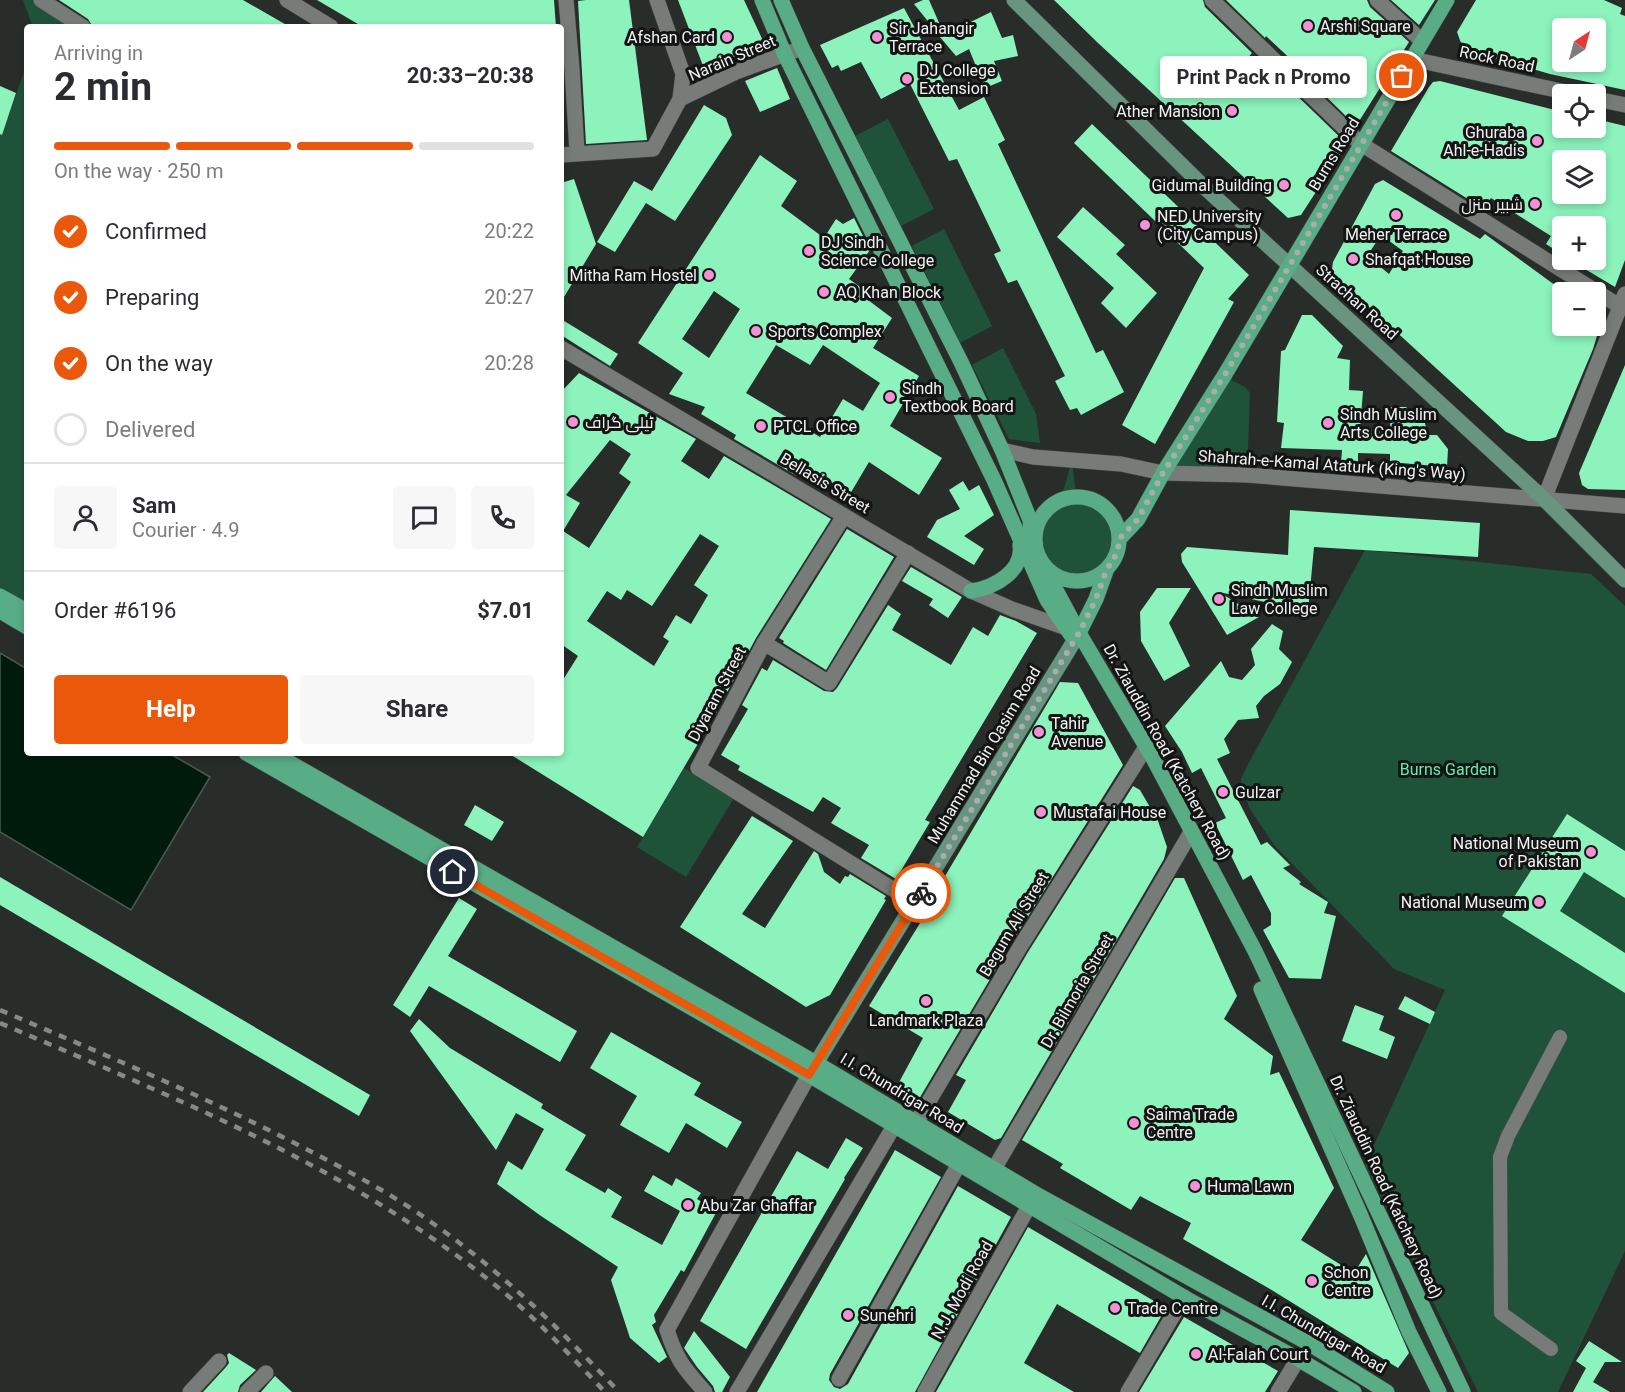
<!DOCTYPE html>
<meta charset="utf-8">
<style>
body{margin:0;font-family:Roboto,Cairo,sans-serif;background:#f7f7f7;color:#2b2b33;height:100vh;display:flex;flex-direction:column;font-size:22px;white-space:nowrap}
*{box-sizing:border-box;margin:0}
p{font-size:20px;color:#7c7c81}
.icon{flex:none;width:33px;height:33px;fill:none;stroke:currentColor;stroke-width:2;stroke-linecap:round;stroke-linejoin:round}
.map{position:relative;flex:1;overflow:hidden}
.side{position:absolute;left:24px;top:24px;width:540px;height:732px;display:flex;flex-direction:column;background:#fff;border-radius:6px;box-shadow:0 3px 9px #0003}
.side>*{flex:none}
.needle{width:39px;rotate:36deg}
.tools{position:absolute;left:1552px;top:18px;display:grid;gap:12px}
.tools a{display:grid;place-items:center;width:54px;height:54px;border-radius:6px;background:#fff;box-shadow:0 3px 9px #0003;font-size:30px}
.pin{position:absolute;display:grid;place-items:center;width:51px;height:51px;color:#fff;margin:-26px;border:3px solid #fff;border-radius:50%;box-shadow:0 2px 6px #0007}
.courier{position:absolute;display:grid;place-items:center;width:60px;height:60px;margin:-30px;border:4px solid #ea580c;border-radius:50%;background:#fff;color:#222;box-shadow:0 2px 8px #0007}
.bubble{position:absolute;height:42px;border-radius:6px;background:#fff;box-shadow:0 3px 9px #0003;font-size:20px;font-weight:700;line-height:42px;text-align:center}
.overview em{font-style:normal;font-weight:700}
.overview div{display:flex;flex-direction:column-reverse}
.overview{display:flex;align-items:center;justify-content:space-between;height:102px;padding:0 30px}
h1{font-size:39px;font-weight:700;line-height:45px}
.bar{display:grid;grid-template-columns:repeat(4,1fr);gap:9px 6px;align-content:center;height:72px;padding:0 30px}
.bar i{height:8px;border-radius:4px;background:#e1e1e2}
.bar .current{background:#ea580c}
.bar p{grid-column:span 4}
.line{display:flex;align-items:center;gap:15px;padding:0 30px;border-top:2px solid #e1e1e2}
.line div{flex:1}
.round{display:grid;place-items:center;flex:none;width:63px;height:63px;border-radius:6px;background:#f7f7f7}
ol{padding:0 30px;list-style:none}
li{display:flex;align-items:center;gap:18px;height:66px}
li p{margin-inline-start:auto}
li .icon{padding:6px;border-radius:50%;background:#ea580c;color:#fff;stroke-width:4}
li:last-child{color:#7c7c81}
li i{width:33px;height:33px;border:3px solid #e1e1e2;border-radius:50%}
.cta{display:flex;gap:12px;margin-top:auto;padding:12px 30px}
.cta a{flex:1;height:69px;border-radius:6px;background:#ea580c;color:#fff;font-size:24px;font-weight:700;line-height:69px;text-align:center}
.cta a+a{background:#f7f7f7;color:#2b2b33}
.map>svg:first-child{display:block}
.green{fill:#1f5339}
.water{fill:#001b0c;stroke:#485c51;stroke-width:1.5}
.building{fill:#8bf3bb;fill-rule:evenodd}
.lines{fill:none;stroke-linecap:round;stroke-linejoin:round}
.pedestrian-casing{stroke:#474a48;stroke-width:15}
.minor-casing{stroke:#474a48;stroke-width:16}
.tertiary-casing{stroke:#474a48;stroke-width:16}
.secondary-casing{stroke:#474a48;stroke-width:16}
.primary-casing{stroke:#474a48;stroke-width:16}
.pedestrian{stroke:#777c79;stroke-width:14}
.minor{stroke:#777c79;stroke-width:15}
.tertiary{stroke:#777c79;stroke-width:15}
.secondary{stroke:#68957f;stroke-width:15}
.primary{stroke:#59ad86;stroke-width:15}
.rail{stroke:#868987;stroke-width:4.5;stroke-dasharray:8 8;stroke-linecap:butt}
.done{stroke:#aaadab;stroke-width:6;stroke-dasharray:0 10.8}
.route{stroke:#ea580c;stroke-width:8}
.poi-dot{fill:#f391d6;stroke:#131413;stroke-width:2}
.labels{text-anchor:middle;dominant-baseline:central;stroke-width:6;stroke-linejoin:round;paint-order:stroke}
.poi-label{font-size:16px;fill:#f0f2f1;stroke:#131413;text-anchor:start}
.street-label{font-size:16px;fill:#f0f2f1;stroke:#131413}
.park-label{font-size:16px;fill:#64eeaa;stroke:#131413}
</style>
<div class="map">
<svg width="1625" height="1392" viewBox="0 0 1625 1392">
<rect width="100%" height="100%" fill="#292d2a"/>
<g class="green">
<path d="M23,0H41L83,27H33Z"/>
<path d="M27,63V608L0,595V115L8,118Z"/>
<path d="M888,119L934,209L901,226L855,136Z"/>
<path d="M944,229L992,326L960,343L912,246Z"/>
<path d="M1003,348L1036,414L1040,443L1009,439L972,365Z"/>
<path d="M1224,376L1245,387L1250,393L1247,475L1166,469Z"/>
<path d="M1072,460L1076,496C1092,497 1107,504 1114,518C1133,554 1098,592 1061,578C1056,576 1049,571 1046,567C1044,562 1043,554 1041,549C1040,544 1037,537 1036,531C1035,515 1053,509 1059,499C1066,488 1068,472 1072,460Z"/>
<path d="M1365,550L1591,574L1625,606V1251L1558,1392H1478L1365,1165L1445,990L1394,969L1274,845L1250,809L1241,787V779L1246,768Z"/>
<path d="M684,768L734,798L686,877L637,847Z"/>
</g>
<path class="water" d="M0,653L27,669V753H169L210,777L131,910L0,832Z"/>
<g class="building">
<path d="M59,0H243L290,27H93L88,19Z"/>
<path d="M317,0H554L556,27H363Z"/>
<path d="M586,0H629L647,140L586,144L578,1Z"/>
<path d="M678,0H744L764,43L705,71Z"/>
<path d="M923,0H929L944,34L940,36L914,4Z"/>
<path d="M1054,0H1203L1205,7L1252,53L1241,66L1277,94L1285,84L1347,144L1301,215L1288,218L1098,43Z"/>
<path d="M1226,0H1367L1370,7L1409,42L1356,126L1298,69L1299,67L1266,36L1265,38Z"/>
<path d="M1391,0H1435L1419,25Z"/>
<path d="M1476,0H1604L1622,8L1620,14L1625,16V90L1550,74L1474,52L1466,48L1461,43L1457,32ZM1563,28H1596V62H1563Z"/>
<path d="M904,8L959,110L984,97L1005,140L998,144L1096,353L1103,350L1124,392L1081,415L1077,408L1070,410L1055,381L1065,376L1017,280L1008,283L994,254L1001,251L957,159L949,161L910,84L881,99L861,62L841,71L838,65L832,68L820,45Z"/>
<path d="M991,12L1002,38L1013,35L1018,56L994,61L1002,81L985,88L969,49L956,56L940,37Z"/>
<path d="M777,68L790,99L760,112L745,81Z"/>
<path d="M1440,81L1563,112V128H1596V119L1625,126V260L1615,287L1570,260H1596V226H1563V255L1546,244L1551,236L1491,198L1484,209L1391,151L1429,87L1433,82ZM1563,160H1596V194H1563Z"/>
<path d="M0,86L16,93L2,135L0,134Z"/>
<path d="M704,105L726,118L732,135L675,221L646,203L615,252L597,242L634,181L652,191Z"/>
<path d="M1092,124L1249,275L1228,299L1234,302L1155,444L1122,425L1204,268L1074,143Z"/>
<path d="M760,155L797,181L781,206L824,238L836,219L843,224L854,218L870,250L849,279L863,289L860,294L892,318L873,348L919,376L890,426L942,458L919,495L869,462L850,494L804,465L797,476L734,439L736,435L701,414L705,407L669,394L683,373L638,343ZM714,291L740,309L709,358L682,339ZM776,345L810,365L823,345L880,383L863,411L843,399L820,437L746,393Z"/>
<path d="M574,179L596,244L561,302V183Z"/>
<path d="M1383,180L1480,239L1485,234L1563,291V326H1600L1593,349L1556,437L1543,441H1528L1506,432L1334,275L1332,269L1333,262L1375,184ZM1381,235L1403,251L1389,274L1367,256Z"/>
<path d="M1083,207L1125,245L1116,254L1157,293L1126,328L1101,303L1114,288L1057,237Z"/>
<path d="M1302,315H1312L1343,346L1337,358L1350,360L1349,390L1363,391L1360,430L1390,429L1391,407H1406L1411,413V422L1425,423L1427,435H1437L1448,449L1447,467L1390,462V454L1358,453V465L1341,464L1342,450L1281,448L1284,423L1277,422L1281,351L1285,350Z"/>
<path d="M561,319L618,354L610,366L561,335Z"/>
<path d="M1625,365V490L1588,489L1582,485L1579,473Z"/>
<path d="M579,373L696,439L681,461L709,479L724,456L831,519L756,638L716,713L643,837L508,753H561V683L578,656L561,644V392ZM610,440L631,454L619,473L631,482L589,548L563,531L580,503L566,495ZM700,534L719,546L694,585L708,595L691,624L676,615L663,637L669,641L654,666L587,621L607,591L621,600L627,590L652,606Z"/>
<path d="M963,481L969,491L979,485L994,515L964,536L984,549L974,565L927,537L937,520L960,509L949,490Z"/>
<path d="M1290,510L1480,523L1478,557L1314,547L1308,611L1286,606L1295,596L1279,605L1219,592L1259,617L1227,635L1182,562L1181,554L1187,547L1288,555Z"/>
<path d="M847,529L894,557L826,670L783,643L784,641L779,638Z"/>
<path d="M911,567L962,597L948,618L929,605L933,599L902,581Z"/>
<path d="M1157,588H1191L1169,623L1190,666L1164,681L1141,641L1140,612Z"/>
<path d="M888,605L901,614L892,630L951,665L973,627L988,636L1000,615L1016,621L1037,633L925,820L930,822L896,879L861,858L869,845L831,823L841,808L823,797L813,812L738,770L740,766L721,755L748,709L742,705L762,668L767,671L773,660L824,691L833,692L837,688Z"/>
<path d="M1272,624L1283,631L1279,649L1292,662L1280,684L1264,696L1256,706L1259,718L1238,720L1224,739L1230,753L1217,759L1261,845L1267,842L1290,865L1283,868L1301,882L1299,884L1328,902L1324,913L1336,916L1321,979L1289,978L1263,930L1271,925V913L1251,875L1243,880L1215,823L1226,818L1201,768L1192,773L1182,752L1165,726L1221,661L1229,677L1242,680L1255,665L1251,649Z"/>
<path d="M1060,682L1078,683L1123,765L1012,942L919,1099L897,1086L923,1038L869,1006L941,889L938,888Z"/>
<path d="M1133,786L1140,790L1158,821L1167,847L1164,859L1001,1138L995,1140L948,1112L966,1080L956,1075L1028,952Z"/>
<path d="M475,805L504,822L492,841L464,825Z"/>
<path d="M1567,814L1625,851V898L1584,872L1560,911L1625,953V993L1502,916Z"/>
<path d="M752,816L793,841L742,914L765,928L814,851L818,854L824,872L840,884L845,876L848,877L850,874L886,896L884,899L886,900L830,995L806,1007L680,927Z"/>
<path d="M0,877L370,1095L359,1116L0,905Z"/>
<path d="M1175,878H1184L1237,996L1224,1019L1273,1056L1270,1075L1279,1072L1334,1188L1301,1240L1354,1273L1366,1254L1409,1353L1398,1368L1270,1289L1183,1239L1191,1223L1140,1196L1131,1210L1060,1168L1063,1164L1022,1140Z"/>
<path d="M459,898L477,909L448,956L577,1031L560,1062L429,986L410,1017L393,1005Z"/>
<path d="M1405,996L1435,1012L1430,1024L1398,1009Z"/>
<path d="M1355,1005L1384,1016L1379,1030L1395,1037L1387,1059L1342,1041Z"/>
<path d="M419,1019L450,1048L543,1104L541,1108L586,1135L565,1170L605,1193L608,1188L622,1197L611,1217L662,1245L680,1211L644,1191L653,1175L672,1186L676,1178L701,1193L697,1199L717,1211L684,1272L681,1270L654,1315L656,1322L652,1325L667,1357L659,1363L630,1338L611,1280L618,1267L541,1216L497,1184L508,1161L522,1170L544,1129L516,1113L496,1150L410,1031Z"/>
<path d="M611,1032L701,1083L694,1095L742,1122L727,1148L686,1123L669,1153L620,1125L637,1096L590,1068Z"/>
<path d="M846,1138L863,1148L844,1178L845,1179L746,1349L700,1321L797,1151L828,1169Z"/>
<path d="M895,1150L941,1177L830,1374L829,1380L834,1387L840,1389L848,1384L958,1186L1011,1217L915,1392H757Z"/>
<path d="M1028,1227L1166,1308L1140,1353L1057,1304L1024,1363L1074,1392H936Z"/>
<path d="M1184,1317L1278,1371L1265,1392H1139Z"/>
<path d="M694,1331L730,1377L722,1392H715L713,1386L697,1367L684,1348Z"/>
<path d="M1589,1341L1622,1362H1605L1593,1382L1610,1392H1573L1586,1368L1576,1361Z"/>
<path d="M229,1353L256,1370L240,1385L238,1392H203L226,1367L229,1363L227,1355Z"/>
<path d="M275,1376L292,1392H261Z"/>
</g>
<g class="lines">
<g class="pedestrian-casing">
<path id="pedestrian" d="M1551,1349L1501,1313L1500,1157L1508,1136L1560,1037"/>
</g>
<g class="minor-casing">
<g id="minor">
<path d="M287,0L331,27"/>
<path d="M566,0L572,69L577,152"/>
<path d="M657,0L683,74L680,99"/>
<path d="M1212,0L1361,144L1621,307L1625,308"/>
<path d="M1377,0L1422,41"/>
<path d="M1412,59L1575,94"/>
<path d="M1596,99L1625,105"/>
<path d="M561,155L653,149L680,99L736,72L802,48"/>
<path d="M1544,499L1625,294"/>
<path d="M908,553L829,683L764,643L698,768L915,903"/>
<path d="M764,643L844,516"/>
<path d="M916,1123L1020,947L1146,747"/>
<path d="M994,1169L1191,832"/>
<path d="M839,1379L959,1164"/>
<path d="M190,1392L219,1361"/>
<path d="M247,1392L266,1373"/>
<path d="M705,1392C684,1368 677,1361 667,1330L809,1075"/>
<path d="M737,1392L894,1126"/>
<path d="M925,1392L1029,1206"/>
<path d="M1128,1392L1184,1297"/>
<path d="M1278,1392L1298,1359"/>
</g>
</g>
<g class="tertiary-casing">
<g id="tertiary">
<path d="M41,0L83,27"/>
<path d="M561,348L971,591L1012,609L1075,631"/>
<path d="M1002,450L1033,457L1121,464L1163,473L1247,475L1625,506"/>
</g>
</g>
<g class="secondary-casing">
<g id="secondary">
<path d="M1014,0L1202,185L1544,499L1625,580"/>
<path d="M810,1073L1079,633"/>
</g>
</g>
<g class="primary-casing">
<g id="primary">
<path d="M762,0L785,55L994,480L1047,600L1071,635"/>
<path d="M781,0L802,48L961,362L1002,450L1030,520L1032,544L1041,562L1079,633L1154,760L1255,951L1463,1392"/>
<circle cx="1077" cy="539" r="42"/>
<path d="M1120,538L1138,519L1163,473L1224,376L1447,0"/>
<path d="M971,591C994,588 1024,571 1020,545"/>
<path d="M0,596L27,611"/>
<path d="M0,611L27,627"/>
<path d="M1079,633L1096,599L1106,571"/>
<path d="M246,753L809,1075L1187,1299L1298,1359L1354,1392"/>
<path d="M273,753L816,1063L1036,1194L1308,1343L1387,1392"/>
<path d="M1261,989L1361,1216L1409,1332L1439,1392"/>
</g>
</g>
<use href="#pedestrian" class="pedestrian"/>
<use href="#minor" class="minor"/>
<use href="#tertiary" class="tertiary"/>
<use href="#secondary" class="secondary"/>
<use href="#primary" class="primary"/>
<g class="rail">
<path d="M0,1010C103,1054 206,1097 306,1149C348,1171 392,1194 431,1222C503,1273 559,1328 619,1392"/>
<path d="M0,1023C172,1097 348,1166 495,1285C535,1317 570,1355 605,1392"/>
</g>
</g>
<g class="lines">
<path class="done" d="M921,893L1079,633L1096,599L1106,571L1117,553L1120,538L1138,519L1163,473L1224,376L1402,76"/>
<path class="route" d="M453,872L809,1075L921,893"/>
</g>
<g class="poi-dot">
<circle cx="1308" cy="26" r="6"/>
<circle cx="727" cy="37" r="6"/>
<circle cx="877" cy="37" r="6"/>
<circle cx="907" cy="79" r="6"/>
<circle cx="1232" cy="111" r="6"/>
<circle cx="1537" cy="141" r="6"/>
<circle cx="1284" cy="185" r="6"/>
<circle cx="1535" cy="204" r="6"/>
<circle cx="1396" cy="215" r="6"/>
<circle cx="1145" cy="225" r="6"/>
<circle cx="809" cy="251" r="6"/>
<circle cx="1353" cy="259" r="6"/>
<circle cx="709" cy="275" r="6"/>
<circle cx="824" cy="292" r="6"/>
<circle cx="756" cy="331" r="6"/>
<circle cx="890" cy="397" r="6"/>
<circle cx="573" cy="422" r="6"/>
<circle cx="1328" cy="423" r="6"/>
<circle cx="761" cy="426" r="6"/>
<circle cx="1219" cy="599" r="6"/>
<circle cx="1039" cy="732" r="6"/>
<circle cx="1223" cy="792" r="6"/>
<circle cx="1041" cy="812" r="6"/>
<circle cx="1591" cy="852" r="6"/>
<circle cx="1539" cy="902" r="6"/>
<circle cx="926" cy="1001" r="6"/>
<circle cx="1134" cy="1123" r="6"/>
<circle cx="1195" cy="1186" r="6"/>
<circle cx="688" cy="1205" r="6"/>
<circle cx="1312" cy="1281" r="6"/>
<circle cx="1115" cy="1308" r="6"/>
<circle cx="848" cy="1315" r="6"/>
<circle cx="1196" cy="1354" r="6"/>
</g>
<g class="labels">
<g class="poi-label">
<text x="1320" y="26">Arshi Square</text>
<text x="889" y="28">Sir Jahangir<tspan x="889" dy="18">Terrace</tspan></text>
<text x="715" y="37" text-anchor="end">Afshan Card</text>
<text x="919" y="70">DJ College<tspan x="919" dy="18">Extension</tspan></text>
<text x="1220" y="111" text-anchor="end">Ather Mansion</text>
<text x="1525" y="132" text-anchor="end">Ghuraba<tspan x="1525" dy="18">Ahl-e-Hadis</tspan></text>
<text x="1272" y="185" text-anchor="end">Gidumal Building</text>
<text x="1523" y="204" text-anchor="end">شبیر منزل</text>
<text x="1157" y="216">NED University<tspan x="1157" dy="18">(City Campus)</tspan></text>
<text x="1396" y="234" text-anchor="middle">Meher Terrace</text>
<text x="821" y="242">DJ Sindh<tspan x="821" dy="18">Science College</tspan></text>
<text x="1365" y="259">Shafqat House</text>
<text x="697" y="275" text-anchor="end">Mitha Ram Hostel</text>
<text x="836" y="292">AQ Khan Block</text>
<text x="768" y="331">Sports Complex</text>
<text x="902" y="388">Sindh<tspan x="902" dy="18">Textbook Board</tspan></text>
<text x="1340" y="414">Sindh Muslim<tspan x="1340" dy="18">Arts College</tspan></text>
<text x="585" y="422">ٹیلی گراف</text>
<text x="773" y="426">PTCL Office</text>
<text x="1231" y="590">Sindh Muslim<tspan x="1231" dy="18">Law College</tspan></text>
<text x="1051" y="723">Tahir<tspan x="1051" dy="18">Avenue</tspan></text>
<text x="1235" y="792">Gulzar</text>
<text x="1053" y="812">Mustafai House</text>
<text x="1579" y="843" text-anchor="end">National Museum<tspan x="1579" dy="18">of Pakistan</tspan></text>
<text x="1527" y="902" text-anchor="end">National Museum</text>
<text x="926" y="1020" text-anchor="middle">Landmark Plaza</text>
<text x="1146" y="1114">Saima Trade<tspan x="1146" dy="18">Centre</tspan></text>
<text x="1207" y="1186">Huma Lawn</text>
<text x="700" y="1205">Abu Zar Ghaffar</text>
<text x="1324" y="1272">Schon<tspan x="1324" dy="18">Centre</tspan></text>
<text x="1127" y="1308">Trade Centre</text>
<text x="860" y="1315">Sunehri</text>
<text x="1208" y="1354">Al-Falah Court</text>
</g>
<g class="street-label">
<text transform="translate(732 58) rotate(-23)">Narain Street</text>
<text transform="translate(1497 59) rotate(12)">Rock Road</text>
<text transform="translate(1334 154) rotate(-59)">Burns Road</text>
<text transform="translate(1357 302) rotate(42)">Strachan Road</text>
<text transform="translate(1332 465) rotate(4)">Shahrah-e-Kamal Ataturk (King's Way)</text>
<text transform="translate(825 483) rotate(31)">Bellasis Street</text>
<text transform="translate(717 694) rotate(-62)">Diyaram Street</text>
<text transform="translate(1167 752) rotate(61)">Dr. Ziauddin Road (Katchery Road)</text>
<text transform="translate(984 755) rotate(-59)">Muhammad Bin Qasim Road</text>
<text transform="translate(1014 924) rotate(-59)">Begum Ali Street</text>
<text transform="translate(1077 991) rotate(-60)">Dr. Bilmoria Street</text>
<text transform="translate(902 1093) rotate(31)">I.I. Chundrigar Road</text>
<text transform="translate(1386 1187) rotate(65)">Dr. Ziauddin Road (Katchery Road)</text>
<text transform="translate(962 1290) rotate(-61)">N.J. Modi Road</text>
<text transform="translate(1324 1334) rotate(30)">I.I. Chundrigar Road</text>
</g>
<g class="park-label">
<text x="1448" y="769">Burns Garden</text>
</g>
</g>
</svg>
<div class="tools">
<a><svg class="needle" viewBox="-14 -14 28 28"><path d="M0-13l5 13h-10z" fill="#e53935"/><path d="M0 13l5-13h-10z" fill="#7c7c81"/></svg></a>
<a><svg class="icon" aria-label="locate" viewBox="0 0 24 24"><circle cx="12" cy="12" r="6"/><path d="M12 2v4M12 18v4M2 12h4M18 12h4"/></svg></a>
<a><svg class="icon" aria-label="layers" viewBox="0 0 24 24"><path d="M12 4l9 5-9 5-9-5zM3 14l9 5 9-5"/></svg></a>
<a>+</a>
<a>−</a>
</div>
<div class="pin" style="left:1402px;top:76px;background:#ea580c"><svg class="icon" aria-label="bag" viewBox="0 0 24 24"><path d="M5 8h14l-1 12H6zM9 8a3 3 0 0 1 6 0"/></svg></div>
<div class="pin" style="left:453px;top:872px;background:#1f2937"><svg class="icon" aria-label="home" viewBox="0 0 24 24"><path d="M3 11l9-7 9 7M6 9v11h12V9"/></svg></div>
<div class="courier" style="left:921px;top:893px"><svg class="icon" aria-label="bike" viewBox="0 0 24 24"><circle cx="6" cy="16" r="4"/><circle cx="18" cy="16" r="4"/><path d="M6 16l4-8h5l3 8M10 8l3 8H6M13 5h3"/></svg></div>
<div class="bubble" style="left:1160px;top:56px;width:207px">Print Pack n Promo</div>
<section class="side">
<div class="overview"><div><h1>2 min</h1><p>Arriving in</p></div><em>20:33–20:38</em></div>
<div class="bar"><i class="current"></i><i class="current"></i><i class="current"></i><i></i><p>On the way · 250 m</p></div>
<ol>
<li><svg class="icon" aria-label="check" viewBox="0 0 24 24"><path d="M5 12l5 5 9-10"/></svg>Confirmed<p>20:22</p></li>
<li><svg class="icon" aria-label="check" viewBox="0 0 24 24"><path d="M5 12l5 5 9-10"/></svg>Preparing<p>20:27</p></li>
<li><svg class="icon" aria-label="check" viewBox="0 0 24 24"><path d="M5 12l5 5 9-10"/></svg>On the way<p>20:28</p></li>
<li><i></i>Delivered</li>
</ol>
<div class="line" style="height:108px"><a class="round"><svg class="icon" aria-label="person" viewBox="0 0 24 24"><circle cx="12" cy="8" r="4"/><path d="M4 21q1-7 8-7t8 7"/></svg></a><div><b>Sam</b><p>Courier · 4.9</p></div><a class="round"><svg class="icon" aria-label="chat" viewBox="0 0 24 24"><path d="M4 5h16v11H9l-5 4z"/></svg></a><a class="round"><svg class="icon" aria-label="phone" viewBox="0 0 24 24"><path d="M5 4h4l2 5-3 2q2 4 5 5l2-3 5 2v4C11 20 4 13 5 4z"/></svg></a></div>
<div class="line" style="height:78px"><div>Order #6196</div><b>$7.01</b></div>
<div class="cta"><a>Help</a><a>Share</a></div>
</section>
</div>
